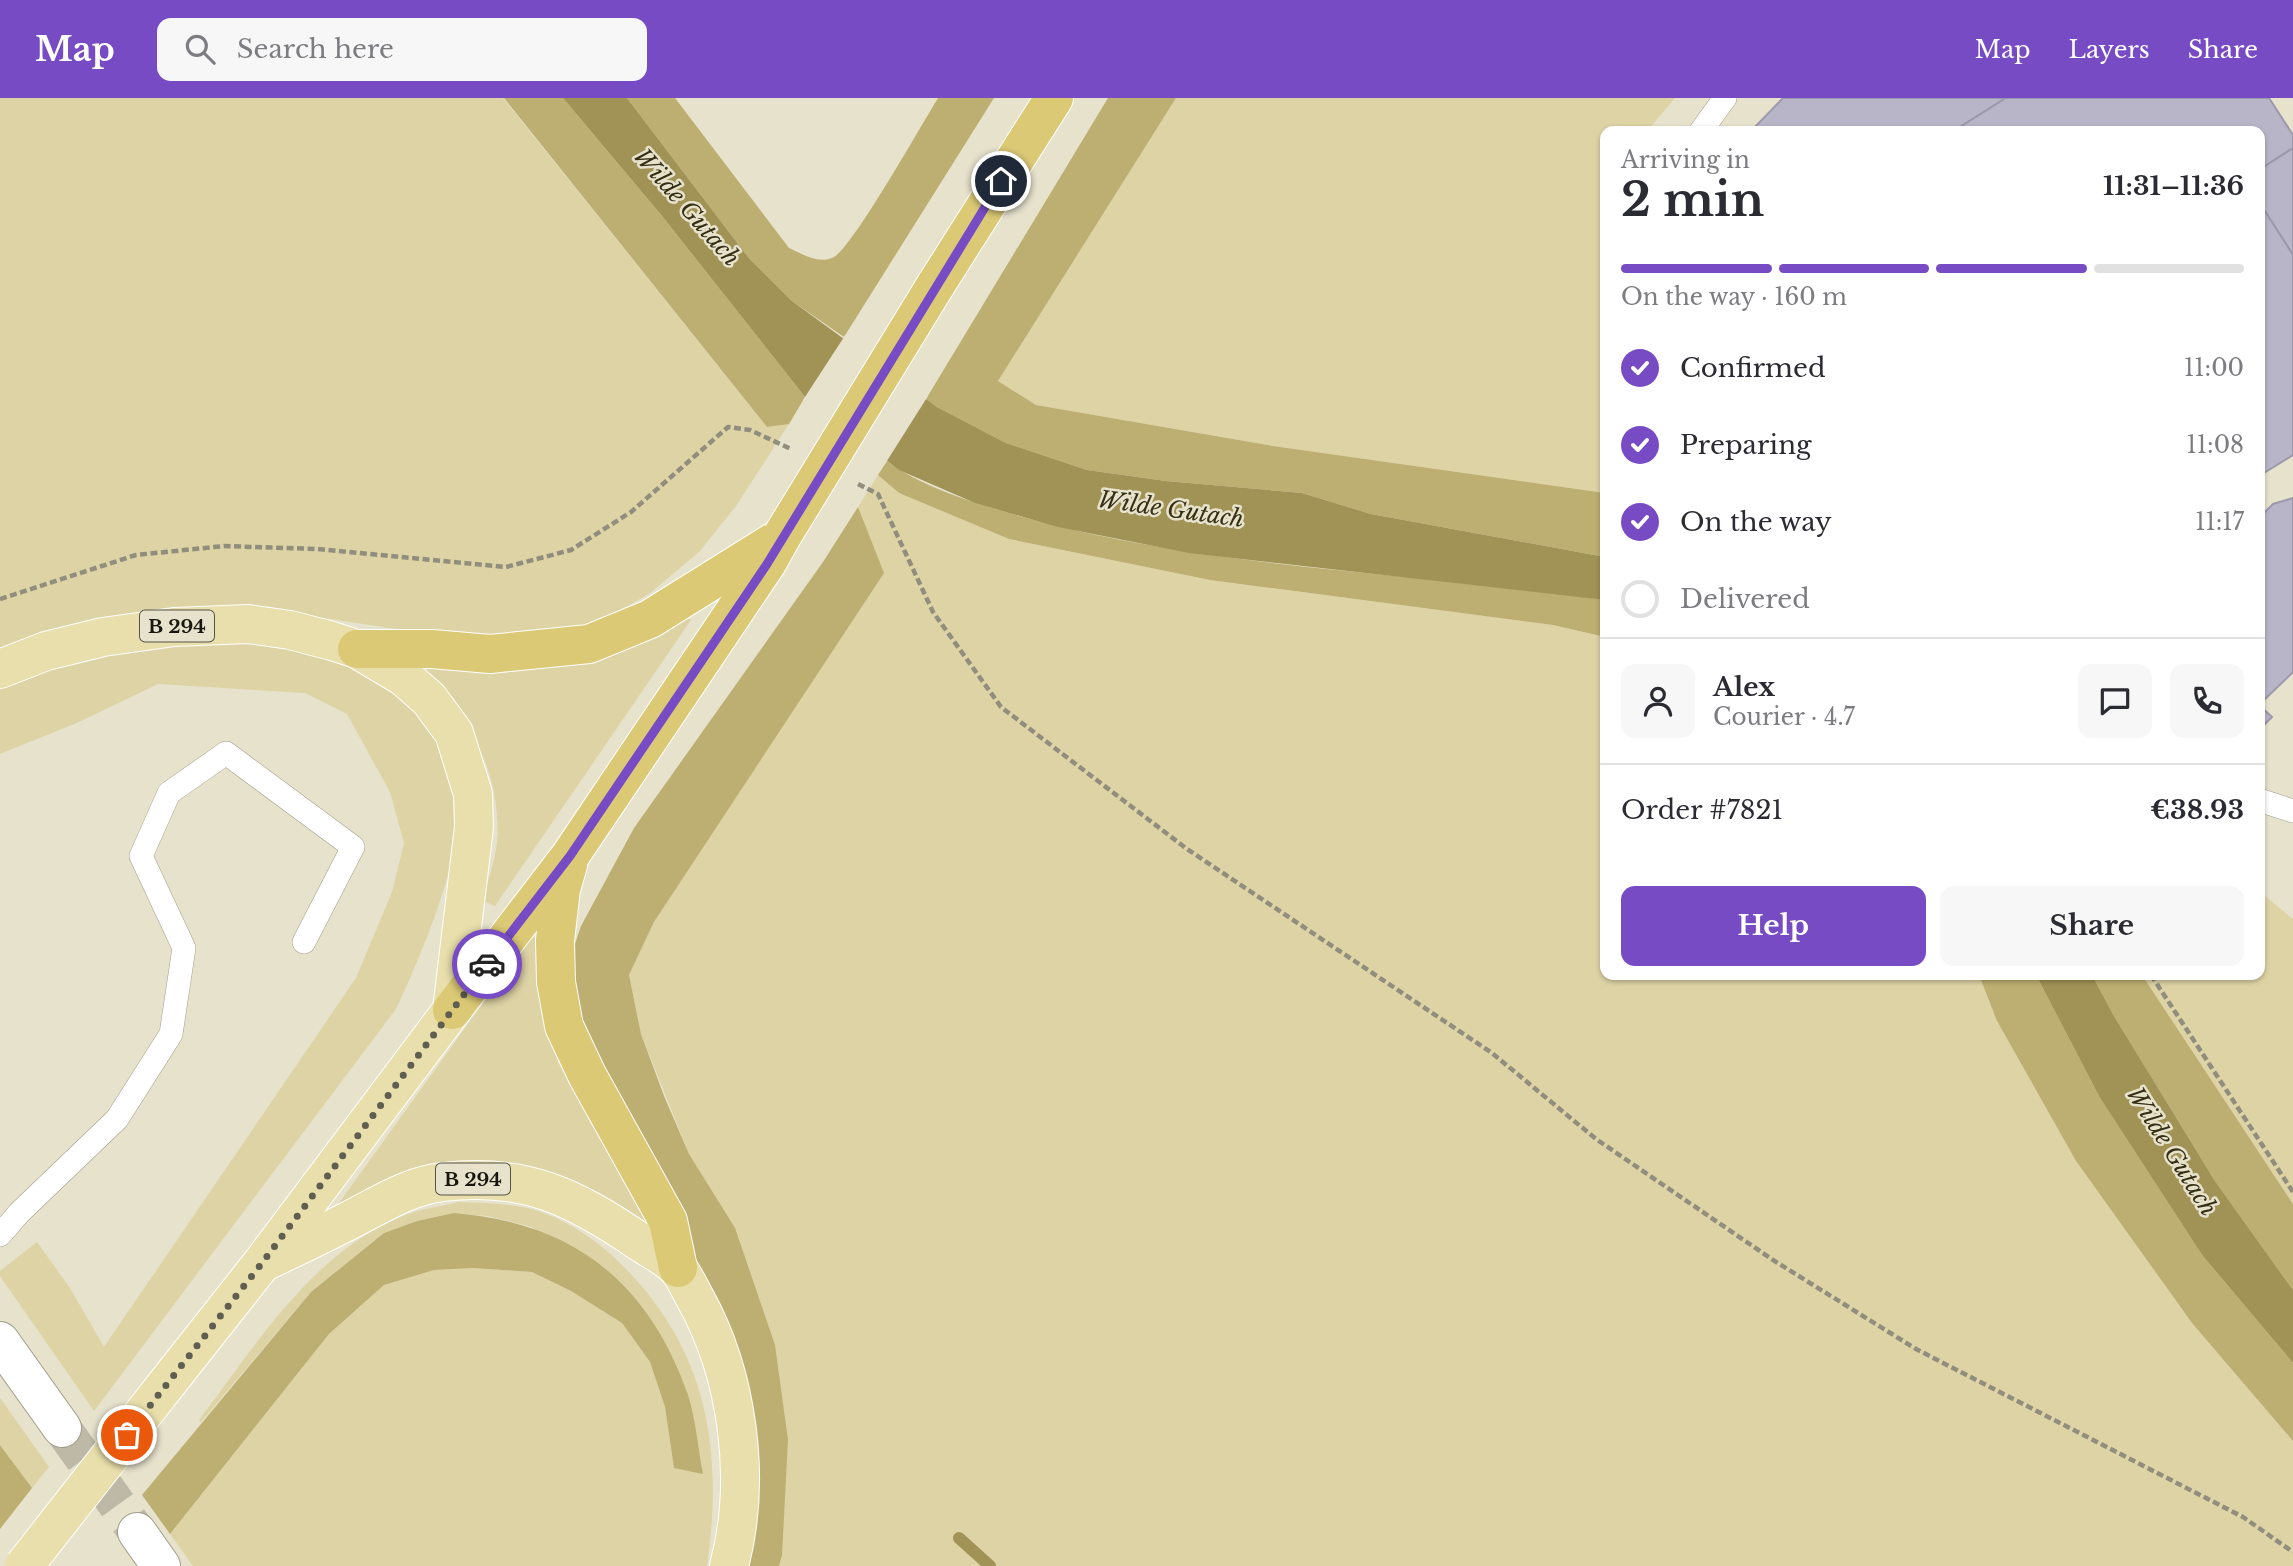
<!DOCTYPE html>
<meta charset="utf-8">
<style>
body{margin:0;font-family:"Libre Baskerville",serif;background:#f7f7f7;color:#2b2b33;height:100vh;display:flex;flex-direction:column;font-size:26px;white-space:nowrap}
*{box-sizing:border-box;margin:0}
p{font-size:23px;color:#7c7c81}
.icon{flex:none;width:38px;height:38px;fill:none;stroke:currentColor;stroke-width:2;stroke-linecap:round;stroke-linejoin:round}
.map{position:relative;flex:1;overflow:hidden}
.details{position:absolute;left:1600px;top:28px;width:665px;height:854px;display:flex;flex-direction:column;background:#fff;border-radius:14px;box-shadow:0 2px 5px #0004}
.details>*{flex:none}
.pin{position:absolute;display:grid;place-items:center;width:60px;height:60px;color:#fff;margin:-30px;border:4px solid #fff;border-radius:50%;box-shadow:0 2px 7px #0007}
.courier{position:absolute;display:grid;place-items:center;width:70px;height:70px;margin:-35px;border:5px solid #774bc4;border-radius:50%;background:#fff;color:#222;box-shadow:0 2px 9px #0007}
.overview em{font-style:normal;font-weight:700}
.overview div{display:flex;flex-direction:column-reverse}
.overview{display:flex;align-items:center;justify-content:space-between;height:119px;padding:0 21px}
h1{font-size:46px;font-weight:700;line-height:52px}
.bar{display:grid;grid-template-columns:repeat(4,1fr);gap:10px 7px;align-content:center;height:84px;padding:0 21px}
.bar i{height:9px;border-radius:5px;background:#e1e1e2}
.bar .selected{background:#774bc4}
.bar p{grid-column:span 4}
.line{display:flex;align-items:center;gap:18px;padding:0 21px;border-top:2px solid #e1e1e2}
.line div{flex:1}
.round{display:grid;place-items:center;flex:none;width:74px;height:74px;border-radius:14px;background:#f7f7f7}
ol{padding:0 21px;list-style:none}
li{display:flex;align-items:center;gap:21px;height:77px}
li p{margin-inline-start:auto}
li .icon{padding:7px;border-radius:50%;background:#774bc4;color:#fff;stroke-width:4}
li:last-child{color:#7c7c81}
li i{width:38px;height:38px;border:4px solid #e1e1e2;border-radius:50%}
.primary-button{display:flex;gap:14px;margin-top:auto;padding:14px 21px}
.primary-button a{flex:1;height:80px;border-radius:14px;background:#774bc4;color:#fff;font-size:28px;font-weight:700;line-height:80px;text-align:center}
.primary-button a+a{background:#f7f7f7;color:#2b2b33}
header{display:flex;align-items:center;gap:42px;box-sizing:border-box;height:98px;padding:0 35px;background:#774bc4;color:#fff}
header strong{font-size:33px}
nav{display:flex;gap:38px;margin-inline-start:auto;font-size:24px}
.search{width:490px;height:63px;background:#f7f7f7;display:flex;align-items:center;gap:18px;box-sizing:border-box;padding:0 24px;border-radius:14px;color:#7c7c81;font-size:26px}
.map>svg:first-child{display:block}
.green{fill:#ded3a5}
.forest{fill:#bdaf71}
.water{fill:#a19356}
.pier{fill:#e6e2cc}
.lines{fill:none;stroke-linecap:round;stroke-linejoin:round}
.stream{stroke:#a19356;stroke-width:12}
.building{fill:#b9b5c9;stroke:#9d99ad;stroke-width:2}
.secondary-tunnel{stroke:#bdb9a6;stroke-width:38;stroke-dasharray:38 19;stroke-linecap:butt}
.lane-casing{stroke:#a29d89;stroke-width:24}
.secondary-casing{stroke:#a29d89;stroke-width:40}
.primary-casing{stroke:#fff;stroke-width:40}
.highway-casing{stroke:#fff;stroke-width:40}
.path{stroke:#918e7e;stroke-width:4.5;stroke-dasharray:7 3.5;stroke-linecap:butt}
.lane{stroke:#fff;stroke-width:23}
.secondary{stroke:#fff;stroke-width:38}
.primary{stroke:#e9dfac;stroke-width:38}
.highway{stroke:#dbc975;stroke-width:38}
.primary-bridge-casing{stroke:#fff;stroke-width:40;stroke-linecap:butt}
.highway-bridge-casing{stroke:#fff;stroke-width:40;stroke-linecap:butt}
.primary-bridge{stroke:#e9dfac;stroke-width:38}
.highway-bridge{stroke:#dbc975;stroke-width:38}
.done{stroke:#605e51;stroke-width:7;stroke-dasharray:0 12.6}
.route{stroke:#774bc4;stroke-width:9}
.labels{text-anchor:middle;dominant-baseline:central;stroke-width:5;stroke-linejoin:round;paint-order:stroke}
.shield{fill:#e6e2cc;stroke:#565448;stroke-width:2}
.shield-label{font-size:19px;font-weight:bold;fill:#18170f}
.water-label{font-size:23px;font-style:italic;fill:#362f13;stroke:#e6e2cc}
</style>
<header>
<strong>Map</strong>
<div class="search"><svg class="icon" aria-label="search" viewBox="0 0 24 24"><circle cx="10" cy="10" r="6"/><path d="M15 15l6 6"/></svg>Search here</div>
<nav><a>Map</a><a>Layers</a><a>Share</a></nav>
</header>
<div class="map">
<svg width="2293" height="1468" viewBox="0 0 2293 1468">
<rect width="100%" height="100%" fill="#e6e2cc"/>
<g class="green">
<path d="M0,0H503L767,329L789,326L736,408L699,454L649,496L608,519L548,538L448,539L324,520L203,508L108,522L0,551Z"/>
<path d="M1176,0H1675L1647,33H1605V395L1273,348L1036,307L998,283Z"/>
<path d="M878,377L899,395L1009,441L1210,482L1553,527L1605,539V877H1979L1997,923L2076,1063L2192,1225L2293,1343V1468H779L788,1342L689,1056L641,936L629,877L654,824L883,475L858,409Z"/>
<path d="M681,516L691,522L495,808L481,802C488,783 495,764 497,744C500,710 491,664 470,636C454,613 429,594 422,566L501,575L571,567Z"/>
<path d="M225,539C248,541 272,542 294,546C402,570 473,635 455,751C454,763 448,775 445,787C432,830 415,870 396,911L94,1313L0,1178V1173L37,1144L70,1190L104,1249L356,880L392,794L404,745L390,694L347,616L305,595L158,586L79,624L0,656V586L109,552Z"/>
<path d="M2259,793L2293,821V1106L2142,877H2259Z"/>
<path d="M532,837L540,845L547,931L558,964L651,1133L565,1091L334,1112Z"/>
<path d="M458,1104C481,1105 504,1105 527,1110C565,1119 600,1144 626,1171C709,1256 723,1355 707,1468H193L170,1436L329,1236L384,1187L434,1172L473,1170L532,1174L571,1193L622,1225L650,1264L665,1309L674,1370L667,1248L532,1129L488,1118L454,1115L417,1123L384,1135L311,1194L201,1324L199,1322C257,1246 315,1149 411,1115C426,1110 443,1108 458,1104Z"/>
<path d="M0,1300L49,1369L32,1390L0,1347Z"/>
</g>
<g class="forest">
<path d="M504,0H563L662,118L805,299L789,326L767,329Z"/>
<path d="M627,0H675L789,150C803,156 818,167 834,159C852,150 922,26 938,0H994L844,239L792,203L748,159Z"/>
<path d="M1108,0H1176L998,283L1036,307L1273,348L1605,395V459L1371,416L1302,395L1166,383L1087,372L1006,345L937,309L926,301Z"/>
<path d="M887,363C924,391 979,406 1023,419C1213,472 1411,473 1605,502V539L1553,527L1210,482L1009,441L899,395L878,377Z"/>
<path d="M858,409L884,475L654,824L629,877L641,936L664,998L689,1056L735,1130L775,1247L788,1342L782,1457L779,1468H745L754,1369L570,903L573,852L581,828L634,730L823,464Z"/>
<path d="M1979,877H2036L2100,1000L2202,1157L2293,1265V1343L2192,1225L2076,1063L1997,923Z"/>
<path d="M2092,877H2142L2293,1106V1192L2215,1083L2114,918Z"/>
<path d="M454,1115C573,1125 648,1183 688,1297C696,1322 698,1351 703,1376L674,1370L665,1309L650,1264L622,1225L571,1193L532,1174L473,1170L434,1172L384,1187L329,1236L170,1436L142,1397L311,1194L384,1135L417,1123Z"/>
<path d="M0,1347L32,1390L0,1431Z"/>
</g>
<g class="water">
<path d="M563,0H627L748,159L792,203L937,309L1006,345L1087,372L1166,383L1302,395L1371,416L1605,459V502L1189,455L1058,429L975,405L899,372L805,299L662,118Z"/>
<path d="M2036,877H2092L2114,918L2215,1083L2293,1192V1265L2202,1157L2100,1000Z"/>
</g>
<path class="pier" d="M846,236L928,298L885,366L803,302Z"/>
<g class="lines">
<path class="stream" d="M959,1440L990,1468"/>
</g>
<g class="building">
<path d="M1783,0H2006L1960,29L1963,33H1751Z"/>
<path d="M2006,0H2269L2293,37V50L2259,72V33H1963L1960,29Z"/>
<path d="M2293,50V157L2259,104V72Z"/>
<path d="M2259,104L2293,157V357L2259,378Z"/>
<path d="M2293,400V574L2259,607V420L2273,406Z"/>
<path d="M2259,607L2272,619L2259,632Z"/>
</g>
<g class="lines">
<path class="secondary-tunnel" d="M62,1330L137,1434"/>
<g class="lane-casing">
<g id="lane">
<path d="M1701,33L1725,0"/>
<path d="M2259,702L2293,713"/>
<path d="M0,1137L19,1115L117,1021L171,936L184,850L141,758L169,695L226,655L353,749L304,844"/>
</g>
</g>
<g class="secondary-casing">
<g id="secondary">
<path d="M0,1243L62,1330"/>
<path d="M137,1434L161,1468"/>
</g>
</g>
<g class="primary-casing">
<g id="primary">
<path d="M0,571L46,553L103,539L174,529L248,526L290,532L332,543L357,551L404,579L429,601L454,635L473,696L474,729L452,912L262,1165L161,1293"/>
<path d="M268,1162C296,1149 323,1136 350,1122C378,1108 410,1087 443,1084C524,1074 574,1099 640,1144C652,1152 670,1161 679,1172C685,1180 690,1191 695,1200C738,1277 752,1382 729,1468"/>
</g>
</g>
<g class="highway-casing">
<g id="highway">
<path d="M935,188L1054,0"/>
<path d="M357,551H432L490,556L589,546L650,521L775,443"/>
<path d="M568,767L561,791L555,842L556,884L564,928L587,977L668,1123L678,1170"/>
<path d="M452,912L570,758L767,465L782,438"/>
</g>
</g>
<g class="path">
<path d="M858,386L878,396L933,514L1001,609L1187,751L1492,955L1596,1041L1773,1162L1916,1251L2243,1419L2293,1454"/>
<path d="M0,501L136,457L224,448L317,451L506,469L571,452L631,414L728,329L750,332L791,351"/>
<path d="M2151,877L2293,1094"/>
</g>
<use href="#lane" class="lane"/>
<use href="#secondary" class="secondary"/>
<use href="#primary" class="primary"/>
<use href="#highway" class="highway"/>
<g class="primary-bridge-casing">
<path id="primary-bridge" d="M24,1468L161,1293"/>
</g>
<g class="highway-bridge-casing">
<path id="highway-bridge" d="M782,438L935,188"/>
</g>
<use href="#primary-bridge" class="primary-bridge"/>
<use href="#highway-bridge" class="highway-bridge"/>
</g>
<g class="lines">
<path class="done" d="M127,1337L262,1165L487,866"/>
<path class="route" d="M487,866L570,758L767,466L1001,83"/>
</g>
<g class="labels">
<g class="shield">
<rect x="140" y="512.5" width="74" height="31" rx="5"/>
<rect x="436" y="1065.5" width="74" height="31" rx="5"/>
</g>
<g class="shield-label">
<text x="177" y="528">B 294</text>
<text x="473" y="1081">B 294</text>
</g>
<g class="water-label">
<text transform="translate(687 109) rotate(49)">Wilde Gutach</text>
<text transform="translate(1171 411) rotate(8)">Wilde Gutach</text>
<text transform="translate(2172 1053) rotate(58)">Wilde Gutach</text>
</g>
</g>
</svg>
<div class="pin" style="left:127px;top:1337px;background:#ea580c"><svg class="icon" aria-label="bag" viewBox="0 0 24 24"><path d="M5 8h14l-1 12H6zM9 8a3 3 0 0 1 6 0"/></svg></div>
<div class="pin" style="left:1001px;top:83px;background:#1f2937"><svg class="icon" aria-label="home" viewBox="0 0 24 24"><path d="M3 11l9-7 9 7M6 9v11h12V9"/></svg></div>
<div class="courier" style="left:487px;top:866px"><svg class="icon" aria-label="car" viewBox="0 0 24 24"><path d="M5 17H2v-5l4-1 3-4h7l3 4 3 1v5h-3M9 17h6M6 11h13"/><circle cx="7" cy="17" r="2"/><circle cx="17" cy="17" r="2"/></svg></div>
<section class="details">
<div class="overview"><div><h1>2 min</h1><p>Arriving in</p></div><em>11:31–11:36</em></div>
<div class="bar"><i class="selected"></i><i class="selected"></i><i class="selected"></i><i></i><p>On the way · 160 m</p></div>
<ol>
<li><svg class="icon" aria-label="check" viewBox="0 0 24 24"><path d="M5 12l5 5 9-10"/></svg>Confirmed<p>11:00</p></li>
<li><svg class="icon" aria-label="check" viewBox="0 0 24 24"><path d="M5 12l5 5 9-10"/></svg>Preparing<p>11:08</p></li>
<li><svg class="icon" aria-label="check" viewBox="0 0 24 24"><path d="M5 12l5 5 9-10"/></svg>On the way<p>11:17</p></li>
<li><i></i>Delivered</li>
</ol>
<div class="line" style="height:126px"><a class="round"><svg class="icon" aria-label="person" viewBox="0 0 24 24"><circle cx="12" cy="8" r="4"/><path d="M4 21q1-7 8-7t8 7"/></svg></a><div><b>Alex</b><p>Courier · 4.7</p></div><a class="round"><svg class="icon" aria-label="chat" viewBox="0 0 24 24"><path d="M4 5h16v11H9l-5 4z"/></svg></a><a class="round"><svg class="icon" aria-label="phone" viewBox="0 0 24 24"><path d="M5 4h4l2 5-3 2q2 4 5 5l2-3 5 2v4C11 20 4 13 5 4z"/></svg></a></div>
<div class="line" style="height:91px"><div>Order #7821</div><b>€38.93</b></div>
<div class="primary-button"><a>Help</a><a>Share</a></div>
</section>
</div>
